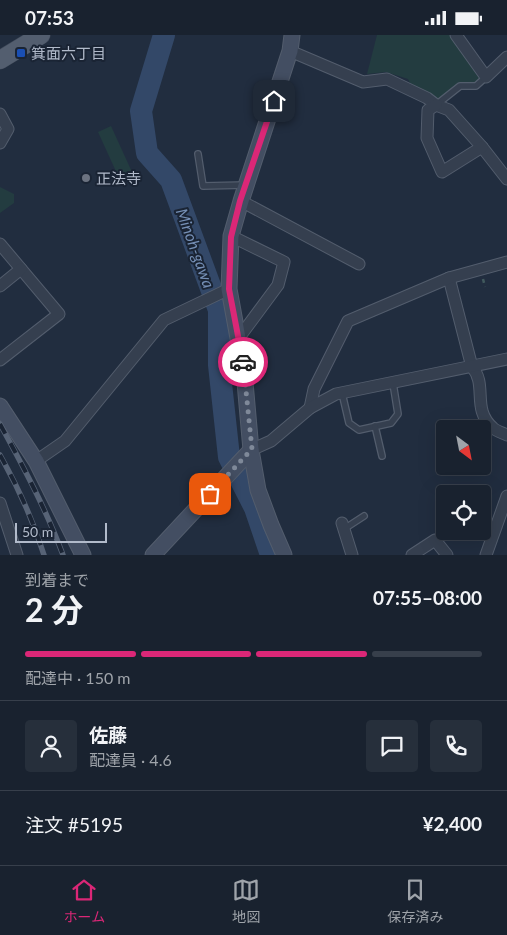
<!DOCTYPE html>
<html lang="ja">
<meta charset="utf-8">
<style>
body{margin:0;font-family:Lato,"Noto Sans JP",sans-serif;background:#262f3b;color:#f1f3f6;height:100vh;display:flex;flex-direction:column;font-size:19px;white-space:nowrap}
*{box-sizing:border-box;margin:0}
p{font-size:16px;color:#9fa4aa}
.icon{flex:none;width:28px;height:28px;fill:none;stroke:currentColor;stroke-width:2;stroke-linecap:round;stroke-linejoin:round}
.map{position:relative;height:520px;overflow:hidden}
.details{display:flex;flex-direction:column;background:#19222f;flex:1}
.details>*{flex:none}
.needle{width:32px;rotate:148deg}
.tools{position:absolute;left:436px;top:385px;display:grid;gap:10px}
.tools a{display:grid;place-items:center;width:55px;height:55px;border-radius:5px;background:#19222f;box-shadow:0 5px 20px #0002,0 0 0 1px #373f4b;font-size:25px}
.scale{position:absolute;left:15px;bottom:12px;width:92px;box-sizing:border-box;padding-left:5px;border:2px solid #b1baca;border-top:0;font-size:14px;line-height:18px;white-space:nowrap;color:#b1baca;-webkit-text-stroke:4px #1a2434;paint-order:stroke}
.pin{position:absolute;display:grid;place-items:center;width:42px;height:42px;color:#fff;margin:-21px;border-radius:10px;box-shadow:0 2px 8px #0006}
.courier{position:absolute;display:grid;place-items:center;width:50px;height:50px;margin:-25px;border:4px solid #db2777;border-radius:50%;background:#fff;color:#222;box-shadow:0 1px 6px #0007}
.overview em{font-style:normal;font-weight:700}
.overview div{display:flex;flex-direction:column-reverse}
.overview{display:flex;align-items:center;justify-content:space-between;height:85px;padding:0 25px}
h1{font-size:32px;font-weight:700;line-height:38px}
.bar{display:grid;grid-template-columns:repeat(4,1fr);gap:8px 5px;align-content:center;height:60px;padding:0 25px}
.bar i{height:6px;border-radius:4px;background:#373f4b}
.bar .selected{background:#db2777}
.bar p{grid-column:span 4}
.line{display:flex;align-items:center;gap:12px;padding:0 25px;border-top:1px solid #373f4b}
.line div{flex:1}
.round{display:grid;place-items:center;flex:none;width:52px;height:52px;border-radius:5px;background:#262f3b}
.status{display:flex;justify-content:space-between;align-items:center;height:35px;padding:0 25px;background:#19222f;direction:ltr}
.status svg{height:14px;fill:currentColor}
.dock{display:flex;justify-content:space-around;align-items:center;height:70px;border-top:1px solid #373f4b;background:#19222f;font-size:14px;color:#9fa4aa}
.dock a{display:grid;justify-items:center;gap:2px}
.dock .selected{color:#db2777}
.map>svg:first-child{display:block}
.green{fill:#233c40}
.lines{fill:none;stroke-linecap:round;stroke-linejoin:round}
.river{stroke:#334868;stroke-width:22}
.lane-casing{stroke:#535d6d;stroke-width:8}
.street-casing{stroke:#535d6d;stroke-width:13}
.secondary-casing{stroke:#535d6d;stroke-width:17}
.primary-casing{stroke:#3e4858;stroke-width:19}
.path{stroke:#41595d;stroke-width:2.5;stroke-dasharray:4 4;stroke-linecap:butt}
.lane{stroke:#353f4f;stroke-width:5.5}
.street{stroke:#353f4f;stroke-width:11}
.secondary{stroke:#434e62;stroke-width:15}
.primary{stroke:#535e6f;stroke-width:18}
.rail-casing{stroke:#576376;stroke-width:5.5}
.rail{stroke:#1a2434;stroke-width:4;stroke-dasharray:11;stroke-linecap:butt}
.done{stroke:#7f8999;stroke-width:5;stroke-dasharray:0 9}
.route{stroke:#db2777;stroke-width:6}
.transit-dot{fill:#1a4fb4;stroke:#1a2434;stroke-width:2}
.worship-dot{fill:#6b7280;stroke:#1a2434;stroke-width:2}
.labels{text-anchor:middle;dominant-baseline:central;stroke-width:4;stroke-linejoin:round;paint-order:stroke}
.poi-label{font-size:15px;fill:#b1baca;stroke:#1a2434;text-anchor:start}
.water-label{font-size:16px;font-style:italic;fill:#758fb5;stroke:#1a2434}
</style>
<div class="status"><b>07:53</b><svg viewBox="0 0 49 12"><path d="M0 12V9h3v3zM5 12V6h3v6zM10 12V3h3v9zM15 12V0h3v12zM26 1h20v11H26zM47 4h2v5h-2z"/></svg></div>
<div class="map">
<svg width="507" height="520" viewBox="0 0 507 520">
<rect width="100%" height="100%" fill="#212d3f"/>
<g class="green">
<path d="M377,0H451L480,45L474,50L459,48L438,64L413,54L408,44L386,37L367,39Z"/>
<path d="M111,91L132,137L119,143L98,97Z"/>
<path d="M0,152L14,159V168L0,178Z"/>
</g>
<g class="lines">
<path class="river" d="M164,0L141,76L147,118L171,145L219,275V330L229,422L255,473L271,520"/>
<g class="lane-casing">
<g id="lane">
<path d="M436,70L460,51H476L486,42"/>
<path d="M198,119L203,151L246,150"/>
<path d="M342,358L349,388L359,395L391,388L398,379L393,348"/>
<path d="M375,391L382,421"/>
<path d="M344,494L364,481"/>
</g>
</g>
<g class="street-casing">
<g id="street">
<path d="M456,0L486,42L507,22"/>
<path d="M290,16L363,47L387,44L427,63L436,70L449,75L482,112L507,144"/>
<path d="M436,70L428,75L427,103L442,137L482,112"/>
<path d="M0,79L8,94L0,108"/>
<path d="M241,166L359,229"/>
<path d="M231,201L284,227L278,250L238,304"/>
<path d="M0,209L59,279L0,325"/>
<path d="M449,243L472,332C488,350 471,374 493,393C496,396 503,398 507,400"/>
<path d="M0,251L21,234"/>
<path d="M310,373L314,354L348,286L449,243L507,227"/>
<path d="M251,415L271,406L310,373L336,359L507,324"/>
<path d="M36,426L65,406L164,285L229,254"/>
<path d="M0,468L17,520"/>
<path d="M342,488L352,520"/>
<path d="M412,520L435,505L447,520"/>
<path d="M486,520L507,461"/>
</g>
</g>
<g class="secondary-casing">
<g id="secondary">
<path d="M0,371L36,426L83,520"/>
<path d="M153,520L251,415"/>
<path d="M284,520L271,490L258,455L251,415L244,336L229,254L231,201L241,166L290,16L292,0"/>
</g>
</g>
<g class="primary-casing">
<path id="primary" d="M0,25L41,0"/>
</g>
<path class="path" d="M483,244L485,252"/>
<use href="#lane" class="lane"/>
<use href="#street" class="street"/>
<use href="#secondary" class="secondary"/>
<use href="#primary" class="primary"/>
<g class="rail-casing">
<g id="rail">
<path d="M0,389C23,431 46,474 63,520"/>
<path d="M0,420C18,452 33,485 44,520"/>
</g>
</g>
<use href="#rail" class="rail"/>
</g>
<g class="lines">
<path class="done" d="M210,459L252,414L243,327"/>
<path class="route" d="M243,327L229,254L231,202L240,166L274,66"/>
</g>
<rect class="transit-dot" x="16" y="13" width="10" height="10" rx="2.5"/>
<circle class="worship-dot" cx="86" cy="143" r="5"/>
<g class="labels">
<g class="poi-label">
<text x="31" y="18">箕面六丁目</text>
<text x="96" y="143">正法寺</text>
</g>
<g class="water-label">
<text transform="translate(196 213) rotate(70)">Minoh-gawa</text>
</g>
</g>
</svg>
<div class="tools">
<a><svg class="needle" viewBox="-14 -14 28 28"><path d="M0-13l5 13h-10z" fill="#e53935"/><path d="M0 13l5-13h-10z" fill="#9fa4aa"/></svg></a>
<a><svg class="icon" aria-label="locate" viewBox="0 0 24 24"><circle cx="12" cy="12" r="6"/><path d="M12 2v4M12 18v4M2 12h4M18 12h4"/></svg></a>
</div>
<div class="scale">50 m</div>
<div class="pin" style="left:210px;top:459px;background:#ea580c"><svg class="icon" aria-label="bag" viewBox="0 0 24 24"><path d="M5 8h14l-1 12H6zM9 8a3 3 0 0 1 6 0"/></svg></div>
<div class="pin" style="left:274px;top:66px;background:#1f2937"><svg class="icon" aria-label="home" viewBox="0 0 24 24"><path d="M3 11l9-7 9 7M6 9v11h12V9"/></svg></div>
<div class="courier" style="left:243px;top:327px"><svg class="icon" aria-label="car" viewBox="0 0 24 24"><path d="M5 17H2v-5l4-1 3-4h7l3 4 3 1v5h-3M9 17h6M6 11h13"/><circle cx="7" cy="17" r="2"/><circle cx="17" cy="17" r="2"/></svg></div>
</div>
<section class="details">
<div class="overview"><div><h1>2 分</h1><p>到着まで</p></div><em>07:55–08:00</em></div>
<div class="bar"><i class="selected"></i><i class="selected"></i><i class="selected"></i><i></i><p>配達中 · 150 m</p></div>
<div class="line" style="height:90px"><a class="round"><svg class="icon" aria-label="person" viewBox="0 0 24 24"><circle cx="12" cy="8" r="4"/><path d="M4 21q1-7 8-7t8 7"/></svg></a><div><b>佐藤</b><p>配達員 · 4.6</p></div><a class="round"><svg class="icon" aria-label="chat" viewBox="0 0 24 24"><path d="M4 5h16v11H9l-5 4z"/></svg></a><a class="round"><svg class="icon" aria-label="phone" viewBox="0 0 24 24"><path d="M5 4h4l2 5-3 2q2 4 5 5l2-3 5 2v4C11 20 4 13 5 4z"/></svg></a></div>
<div class="line" style="height:65px"><div>注文 #5195</div><b>¥2,400</b></div>
</section>
<nav class="dock">
<a class="selected"><svg class="icon" aria-label="home" viewBox="0 0 24 24"><path d="M3 11l9-7 9 7M6 9v11h12V9"/></svg>ホーム</a>
<a><svg class="icon" aria-label="map" viewBox="0 0 24 24"><path d="M3 6l6-2 6 2 6-2v14l-6 2-6-2-6 2zM9 4v14M15 6v14"/></svg>地図</a>
<a><svg class="icon" aria-label="saved" viewBox="0 0 24 24"><path d="M7 4h10v16l-5-4-5 4z"/></svg>保存済み</a>
</nav>
